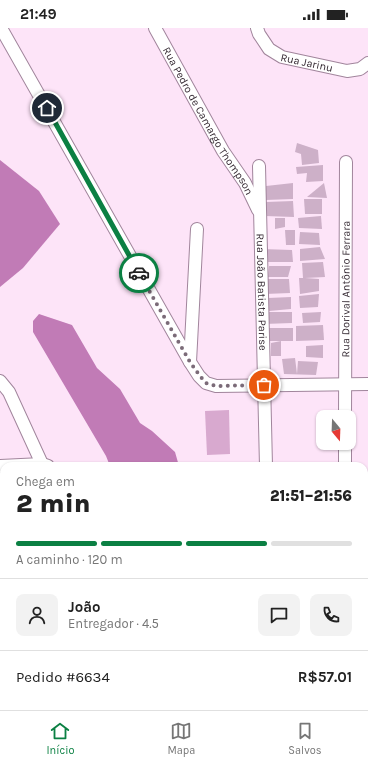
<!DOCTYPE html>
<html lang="pt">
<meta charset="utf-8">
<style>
body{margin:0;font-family:Karla,sans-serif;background:#f2f2f2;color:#222;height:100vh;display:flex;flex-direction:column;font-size:15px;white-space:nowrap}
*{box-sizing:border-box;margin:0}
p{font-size:13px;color:#767676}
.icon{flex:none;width:22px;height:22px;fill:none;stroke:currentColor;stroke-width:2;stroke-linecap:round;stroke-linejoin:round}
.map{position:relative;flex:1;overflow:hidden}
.details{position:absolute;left:0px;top:434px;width:368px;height:248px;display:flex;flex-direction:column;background:#fff;border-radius:12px 12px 0 0;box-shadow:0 1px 3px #0004}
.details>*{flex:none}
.needle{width:26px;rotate:161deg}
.controls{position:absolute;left:316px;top:382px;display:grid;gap:8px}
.controls a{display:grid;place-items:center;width:40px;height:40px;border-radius:8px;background:#fff;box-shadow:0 1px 3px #0004;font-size:20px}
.pin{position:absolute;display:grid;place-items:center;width:34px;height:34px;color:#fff;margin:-17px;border:2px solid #fff;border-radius:50%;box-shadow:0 1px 4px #0007}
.courier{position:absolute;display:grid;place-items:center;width:40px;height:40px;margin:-20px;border:3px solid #0b8043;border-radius:50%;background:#fff;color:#222;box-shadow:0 1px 5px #0007}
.headline em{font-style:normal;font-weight:800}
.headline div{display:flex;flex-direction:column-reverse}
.headline{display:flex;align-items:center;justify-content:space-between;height:68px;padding:0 16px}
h1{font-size:26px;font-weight:800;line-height:30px}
.bar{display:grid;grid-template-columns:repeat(4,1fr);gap:6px 4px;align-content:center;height:48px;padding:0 16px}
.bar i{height:5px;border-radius:3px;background:#e0e0e0}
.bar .on{background:#0b8043}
.bar p{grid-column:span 4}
.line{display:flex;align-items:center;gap:10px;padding:0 16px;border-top:1px solid #e0e0e0}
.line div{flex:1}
.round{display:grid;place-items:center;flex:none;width:42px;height:42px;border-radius:8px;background:#f2f2f2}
.status{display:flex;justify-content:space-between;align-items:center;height:28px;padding:0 20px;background:#fff;direction:ltr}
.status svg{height:11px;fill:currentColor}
.dock{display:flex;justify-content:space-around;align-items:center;height:56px;border-top:1px solid #e0e0e0;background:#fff;font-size:11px;color:#767676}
.dock a{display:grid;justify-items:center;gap:2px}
.dock .on{color:#0b8043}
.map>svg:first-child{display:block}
.green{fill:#d8a9cf}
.water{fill:#c17bb6}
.building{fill:#cdb0c8}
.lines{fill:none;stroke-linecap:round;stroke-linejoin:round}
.minor-casing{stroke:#a1859c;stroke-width:14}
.minor{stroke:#fff;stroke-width:12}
.done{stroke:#7b6b78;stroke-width:4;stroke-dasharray:0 7.2}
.route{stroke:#0b8043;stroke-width:5}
.labels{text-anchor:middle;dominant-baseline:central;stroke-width:3;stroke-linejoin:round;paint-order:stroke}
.street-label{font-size:11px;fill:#352a33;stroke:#fef7fc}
</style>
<div class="status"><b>21:49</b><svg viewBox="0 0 49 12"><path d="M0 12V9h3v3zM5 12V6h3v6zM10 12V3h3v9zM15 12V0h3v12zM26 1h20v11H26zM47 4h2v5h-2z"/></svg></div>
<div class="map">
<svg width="368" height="682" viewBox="0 0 368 682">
<rect width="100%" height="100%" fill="#fde4f8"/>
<path class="green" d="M229,382L230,426L207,427L205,383Z"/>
<g class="water">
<path d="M0,132L39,163L60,196L23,240L0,259Z"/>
<path d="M39,286L72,297L97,340L120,361L140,395L152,403L175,424L179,438H110L106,428L33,304V293Z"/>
<path d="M188,678H250L248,682H188Z"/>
</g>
<g class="building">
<path d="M297,115L318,122L319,135L302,137L301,126L295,124Z"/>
<path d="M323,137V153L306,154L307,145L297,146L296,139Z"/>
<path d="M293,155V171L266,172V158Z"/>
<path d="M324,155L327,170L307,169Z"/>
<path d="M304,171H322V186H305Z"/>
<path d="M293,173L294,189L265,188L266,174Z"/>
<path d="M321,188L322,201L299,200L298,190Z"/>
<path d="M275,190H285V199L275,201Z"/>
<path d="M285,202H295V217H286Z"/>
<path d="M300,204L319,205L320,217L299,216Z"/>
<path d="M320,219L325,231L300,233V221Z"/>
<path d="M262,221L292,222L293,234H264Z"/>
<path d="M323,234L325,249L305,250L319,251V263L300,266L299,250H303L302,235Z"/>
<path d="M269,238H291L288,249H268Z"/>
<path d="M266,251H289L290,265L265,266Z"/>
<path d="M319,266L318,279L300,280L299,268Z"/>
<path d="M291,269V281L269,283L268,270Z"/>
<path d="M264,284H292V295L264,296Z"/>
<path d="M321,284L320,294L303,295L302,285Z"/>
<path d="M323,297L324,312L296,313V298Z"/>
<rect x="264" y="300" width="29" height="13"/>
<path d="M281,313V328H271V315Z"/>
<path d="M323,317V330L306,329V318Z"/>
<path d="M295,330L297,346L298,333L318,334L316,347L284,346L282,331Z"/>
</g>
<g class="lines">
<g class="minor-casing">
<g id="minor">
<path d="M1,0L190,334L199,348L206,355L216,358L368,356"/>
<path id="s1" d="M155,0L223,123L245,155L258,182"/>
<path id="s2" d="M257,0L259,6L269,21L282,29L347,43L360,41L368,35"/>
<path id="s3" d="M259,138L266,438"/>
<path d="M190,334L197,201"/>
<path d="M0,353L9,364L42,436L41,438"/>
<path id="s4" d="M345,389L346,134"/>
<path d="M345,415V438"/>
<path d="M0,438L42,436L48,438"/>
<path d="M0,544L4,543"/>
<path d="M364,624L368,620"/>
<path d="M346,678L350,682"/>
</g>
</g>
<use href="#minor" class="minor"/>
</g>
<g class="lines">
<path class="done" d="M139,245L190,334L200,348L206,355L216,358L264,357"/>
<path class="route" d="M47,80L139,245"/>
</g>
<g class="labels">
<g class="street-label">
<text stroke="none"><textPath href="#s2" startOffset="65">Rua Jarinu</textPath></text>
<text stroke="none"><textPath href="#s1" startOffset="107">Rua Pedro de Camargo Thompson</textPath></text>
<text stroke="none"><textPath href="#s4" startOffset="128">Rua Dorival Antônio Ferrara</textPath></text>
<text stroke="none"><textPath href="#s3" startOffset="126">Rua João Batista Parise</textPath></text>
</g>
</g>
</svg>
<div class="controls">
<a><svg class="needle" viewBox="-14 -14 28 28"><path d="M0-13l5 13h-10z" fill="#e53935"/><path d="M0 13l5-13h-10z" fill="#767676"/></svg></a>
</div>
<div class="pin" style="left:264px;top:357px;background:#ea580c"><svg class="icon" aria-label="bag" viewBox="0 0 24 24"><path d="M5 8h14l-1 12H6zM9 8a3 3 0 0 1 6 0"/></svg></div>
<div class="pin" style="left:47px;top:80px;background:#1f2937"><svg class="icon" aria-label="home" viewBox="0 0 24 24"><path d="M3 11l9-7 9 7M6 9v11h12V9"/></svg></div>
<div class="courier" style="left:139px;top:245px"><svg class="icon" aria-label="car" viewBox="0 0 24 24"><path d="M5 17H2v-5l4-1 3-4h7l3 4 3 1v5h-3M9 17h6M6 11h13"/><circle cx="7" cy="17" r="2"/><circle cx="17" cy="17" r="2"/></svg></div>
<section class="details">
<div class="headline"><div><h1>2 min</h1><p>Chega em</p></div><em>21:51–21:56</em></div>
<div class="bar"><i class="on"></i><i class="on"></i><i class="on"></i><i></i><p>A caminho · 120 m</p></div>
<div class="line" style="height:72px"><a class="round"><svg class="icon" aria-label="person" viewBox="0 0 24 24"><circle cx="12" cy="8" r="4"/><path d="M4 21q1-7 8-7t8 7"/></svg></a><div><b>João</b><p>Entregador · 4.5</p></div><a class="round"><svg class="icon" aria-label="chat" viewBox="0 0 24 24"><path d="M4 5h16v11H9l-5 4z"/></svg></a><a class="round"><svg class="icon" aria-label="phone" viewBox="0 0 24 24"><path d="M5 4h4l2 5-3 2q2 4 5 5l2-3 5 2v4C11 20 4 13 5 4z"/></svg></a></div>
<div class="line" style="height:52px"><div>Pedido #6634</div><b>R$57.01</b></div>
</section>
</div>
<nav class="dock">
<a class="on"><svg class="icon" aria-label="home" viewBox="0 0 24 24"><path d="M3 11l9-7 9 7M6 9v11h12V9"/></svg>Início</a>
<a><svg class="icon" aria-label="map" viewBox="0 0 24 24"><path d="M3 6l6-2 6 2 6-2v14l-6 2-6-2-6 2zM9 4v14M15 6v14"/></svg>Mapa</a>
<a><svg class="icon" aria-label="saved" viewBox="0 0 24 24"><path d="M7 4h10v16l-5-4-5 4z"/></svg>Salvos</a>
</nav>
